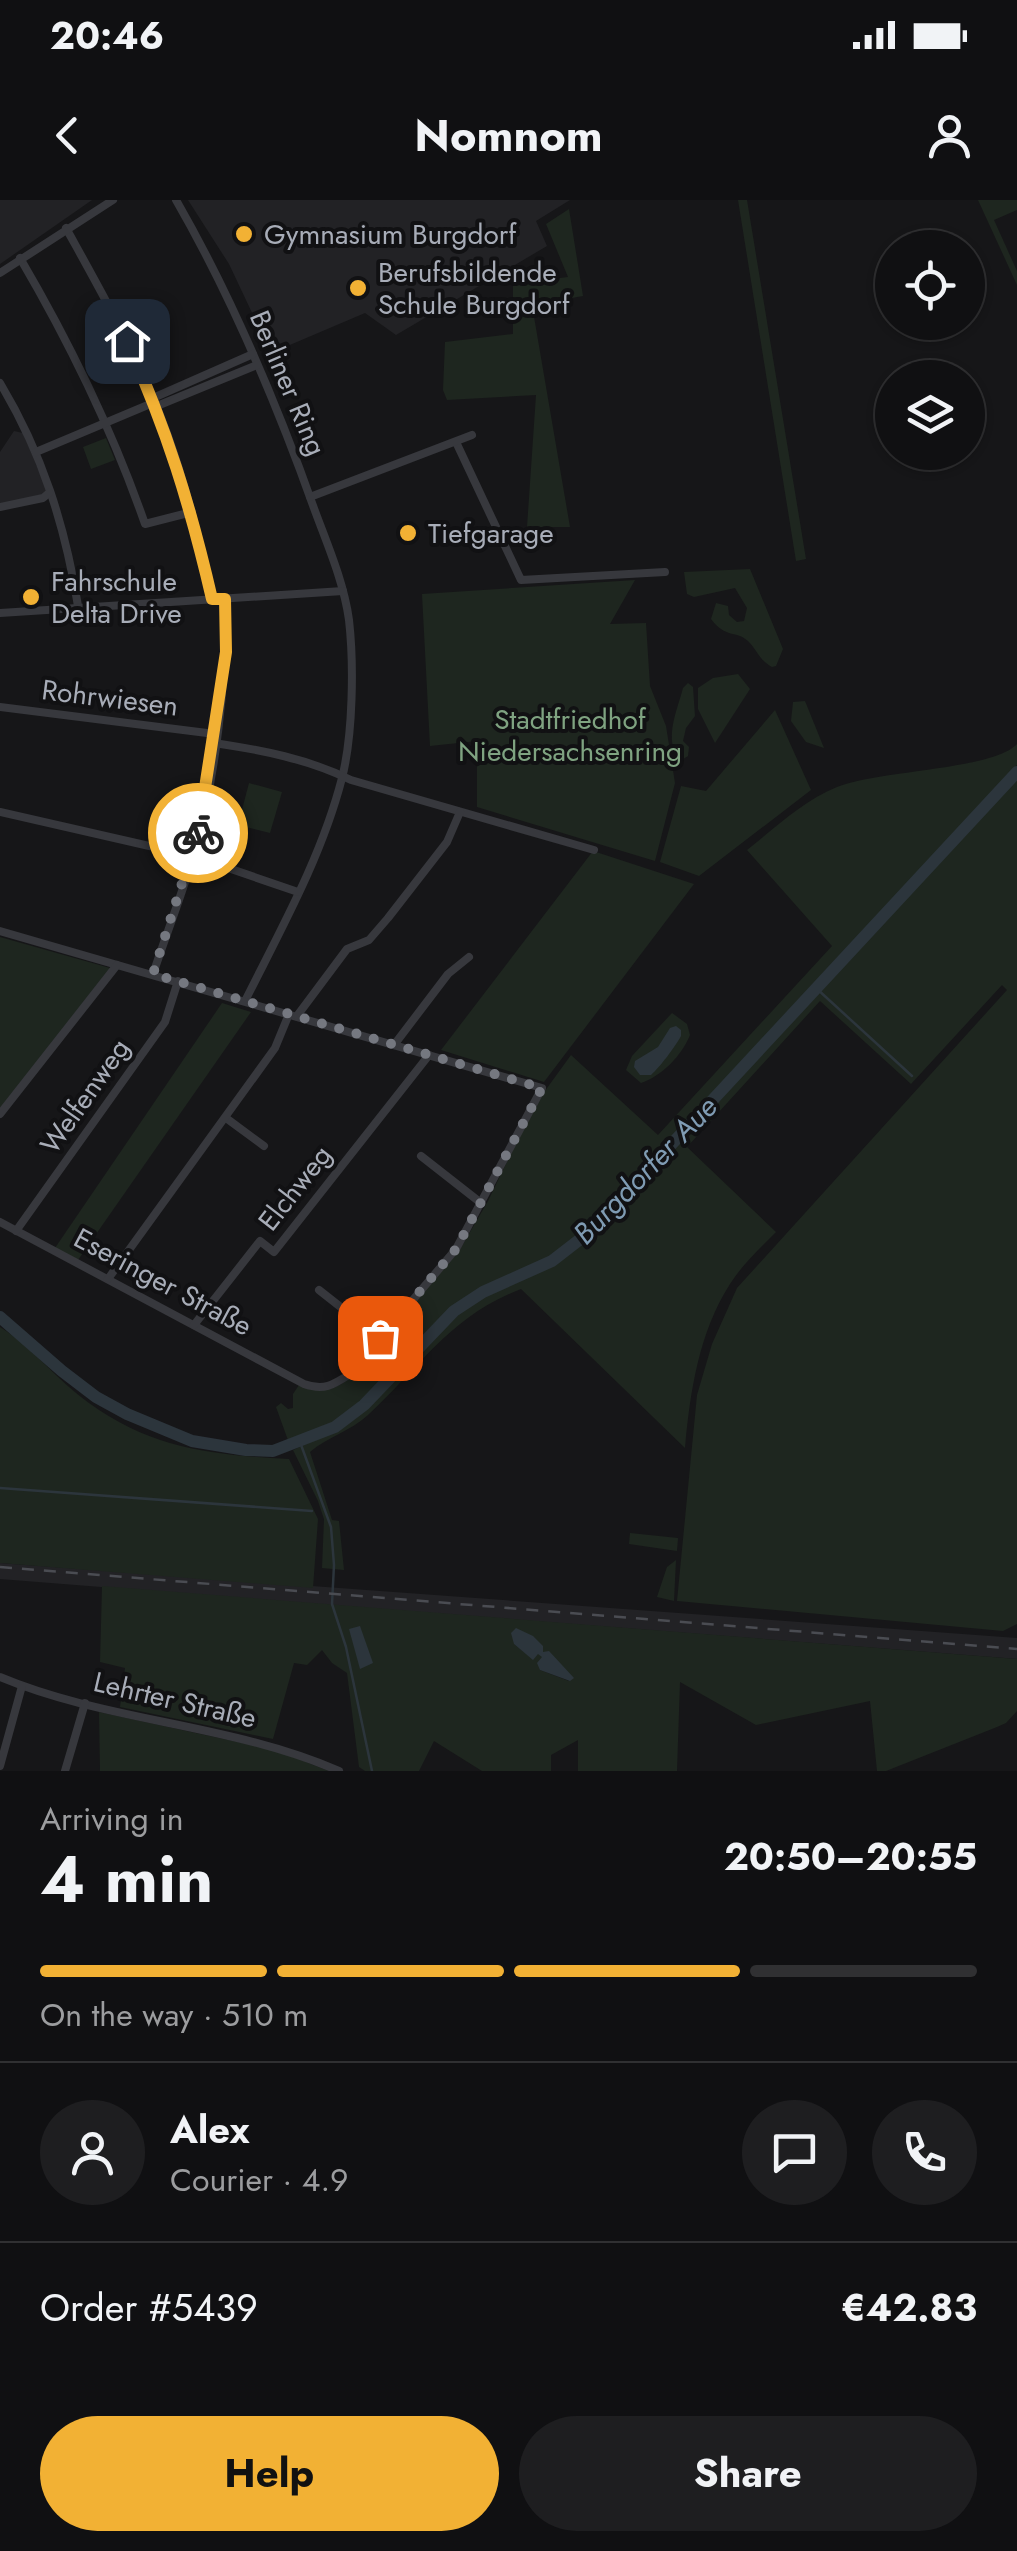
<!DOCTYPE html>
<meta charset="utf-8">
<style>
body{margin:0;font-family:Jost,sans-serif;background:#1e1e20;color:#f1f3f6;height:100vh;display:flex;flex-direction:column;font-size:38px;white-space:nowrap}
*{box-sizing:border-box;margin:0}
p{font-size:32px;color:#9c9d9f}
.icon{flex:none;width:55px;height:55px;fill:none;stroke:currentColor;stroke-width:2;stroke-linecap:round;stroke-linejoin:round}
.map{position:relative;height:1571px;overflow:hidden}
.details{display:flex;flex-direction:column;background:#101012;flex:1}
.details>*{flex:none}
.fabs{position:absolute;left:875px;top:30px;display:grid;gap:20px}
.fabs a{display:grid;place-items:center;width:110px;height:110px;border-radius:50%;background:#101012;box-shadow:0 2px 8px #0004,0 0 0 2px #303032;font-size:50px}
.pin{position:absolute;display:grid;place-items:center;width:85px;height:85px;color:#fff;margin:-42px;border-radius:20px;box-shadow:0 5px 15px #0006}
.courier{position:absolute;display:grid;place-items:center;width:100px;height:100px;margin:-50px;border:8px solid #f2b134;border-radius:50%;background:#fff;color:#222;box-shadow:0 2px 12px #0007}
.head em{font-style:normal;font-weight:700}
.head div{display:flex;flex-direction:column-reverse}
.head{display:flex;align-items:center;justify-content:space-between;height:170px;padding:0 40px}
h1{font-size:65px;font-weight:700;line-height:75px}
.bar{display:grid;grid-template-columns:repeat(4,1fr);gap:15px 10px;align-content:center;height:120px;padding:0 40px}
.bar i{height:12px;border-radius:8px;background:#303032}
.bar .selected{background:#f2b134}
.bar p{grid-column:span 4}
.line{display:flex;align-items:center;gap:25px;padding:0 40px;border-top:2px solid #303032}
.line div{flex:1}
.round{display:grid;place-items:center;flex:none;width:105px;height:105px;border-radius:52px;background:#1e1e20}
.cta{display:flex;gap:20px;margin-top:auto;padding:20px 40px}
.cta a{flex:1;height:115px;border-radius:60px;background:#f2b134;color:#111;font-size:40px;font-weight:700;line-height:115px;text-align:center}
.cta a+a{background:#1e1e20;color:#f1f3f6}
.status{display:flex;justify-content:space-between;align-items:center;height:70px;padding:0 50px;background:#101012;direction:ltr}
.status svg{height:28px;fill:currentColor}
header{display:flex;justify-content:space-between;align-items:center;height:130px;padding:0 40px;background:#101012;font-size:45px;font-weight:700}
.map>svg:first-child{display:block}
.built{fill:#222225}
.green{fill:#1e261f;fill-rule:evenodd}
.water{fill:#2c353c}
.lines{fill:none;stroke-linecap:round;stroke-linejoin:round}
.stream{stroke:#2c353c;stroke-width:2.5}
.river{stroke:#2c353c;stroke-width:12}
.minor{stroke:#37383d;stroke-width:8}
.rail{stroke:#4a4c52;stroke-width:2.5;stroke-dasharray:12 10;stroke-linecap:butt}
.done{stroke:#757880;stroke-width:10;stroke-dasharray:0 18}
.route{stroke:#f2b134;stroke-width:12}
.poi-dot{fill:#f2b134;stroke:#111113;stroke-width:4}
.labels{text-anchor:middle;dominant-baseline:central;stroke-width:8;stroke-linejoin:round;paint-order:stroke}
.poi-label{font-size:28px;fill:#a8adb8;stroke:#111113;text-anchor:start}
.street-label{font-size:28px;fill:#a8adb8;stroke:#111113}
.park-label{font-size:28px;fill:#7fa381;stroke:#111113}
.water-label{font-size:30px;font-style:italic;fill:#7f9bb3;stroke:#111113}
</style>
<div class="status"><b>20:46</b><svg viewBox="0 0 49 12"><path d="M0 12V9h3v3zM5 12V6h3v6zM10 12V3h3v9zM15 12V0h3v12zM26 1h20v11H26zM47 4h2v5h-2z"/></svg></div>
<header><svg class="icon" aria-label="back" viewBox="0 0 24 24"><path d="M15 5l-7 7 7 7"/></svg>Nomnom<svg class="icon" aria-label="person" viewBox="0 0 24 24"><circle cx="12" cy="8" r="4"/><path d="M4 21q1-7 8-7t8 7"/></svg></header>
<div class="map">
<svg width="1017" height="1571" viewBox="0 0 1017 1571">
<rect width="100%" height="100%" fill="#161618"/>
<g class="built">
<path d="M0,0H92L0,64Z"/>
<path d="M188,0H570L536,21L547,46L396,135L365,113L271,153L229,64Z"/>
<path d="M14,231L23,233L48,293L0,305V252Z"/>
<path d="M0,1363L1017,1438V1459L0,1379Z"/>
</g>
<g class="green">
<path d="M738,0H747L806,359L796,361Z"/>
<path d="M978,0H1017V10L994,20L1017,71V85Z"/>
<path d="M569,9L583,96L532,105L570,327H527L536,195L447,200L443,190L445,142L513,134V84L568,77L546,24Z"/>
<path d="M106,238L115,260L91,269L83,247Z"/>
<path d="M750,369L783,449L776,466L772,467C760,461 757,450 748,441C736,430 726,439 711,419L716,403L728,406L729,415L737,422L744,421L747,408L735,388L694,397L687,394L684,372Z"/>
<path d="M635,380L610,424L646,423L650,486L666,526L675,583L655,661L477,607V541L430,546L422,394Z"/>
<path d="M738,474L750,489L715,543L698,509V488L713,478Z"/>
<path d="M688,483L693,487L695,516L686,528L683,541L689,547L688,556L680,561C663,540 677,511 683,488Z"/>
<path d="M805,501L824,548L806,542L791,521L793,502Z"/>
<path d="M775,510L811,590L699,676L660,662L681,586L706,591Z"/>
<path d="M1017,544V565L583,1032L545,1060L461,1102L409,1148L357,1207L328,1226L289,1243L276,1207L281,1203L288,1209L293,1208V1194L299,1185C319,1192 329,1192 348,1180L459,1051L488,1001L534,906L571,855L658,935L832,746L747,650C775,628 804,600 837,587C879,570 993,570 1017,544Z"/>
<path d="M1017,575V1424L1003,1431L677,1401L697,1195L712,1144L737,1088L1007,790L1002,785L911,884L820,801L687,947L776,1032C760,1048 742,1065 730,1084C699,1132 690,1192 685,1248L521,1089C450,1116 421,1166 368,1215C351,1231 327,1237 310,1252L332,1320L339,1321L344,1370L322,1368L324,1319L318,1301L293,1250L336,1230L365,1208L456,1113L483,1096L553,1063L594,1032Z"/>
<path d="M249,583L282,592L270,633L238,625Z"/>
<path d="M593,651L694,684L544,882L441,850Z"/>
<path d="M0,737L110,768L0,908Z"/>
<path d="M222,803L251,812L78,1060L55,1048Z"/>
<path d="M672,813L687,824L690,835C682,855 662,876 641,883L626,870L632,856Z"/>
<path d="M0,1127C33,1148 57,1180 89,1203C152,1249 214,1255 289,1259L318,1319L313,1388L0,1363Z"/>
<path d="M630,1333L678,1338L677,1351L629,1344Z"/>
<path d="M676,1360L674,1401L657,1397L667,1367Z"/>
<path d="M102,1386L1017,1459V1511L1006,1523L997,1527L886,1571H877L870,1501L756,1525L680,1482L677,1571H578V1540L551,1555V1571H482L434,1541L419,1571H365L359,1567L347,1473L332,1463L322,1450L307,1465L294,1463L273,1539L120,1507L125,1468L100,1462ZM514,1444L545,1453L569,1481L540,1470L543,1457L538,1453L533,1459Z"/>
<path d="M99,1512L275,1550L329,1571H100Z"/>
</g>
<g class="water">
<path d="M676,826L681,830V836C675,847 660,867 651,875H640L634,867L635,861L658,847L670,828Z"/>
<path d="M360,1426L373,1463L360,1469L349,1429Z"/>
<path d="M516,1428L533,1436L543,1446V1452L549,1451L574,1478L570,1481L540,1470L537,1463L542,1457L538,1454L533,1460L514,1444L511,1433Z"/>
</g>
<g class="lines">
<g class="stream">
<path d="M816,788L912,876"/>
<path d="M300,1242L331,1327L334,1365L332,1404L346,1447L372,1571"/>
<path d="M0,1288L312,1311"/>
</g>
<path class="river" d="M0,1117L62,1171L96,1197L127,1214L192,1241L246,1250L273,1251L335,1227L364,1205L454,1111L483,1092L552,1061L592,1030L1017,572"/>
<g class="minor">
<path d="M176,0C233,99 277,204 315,311C328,346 344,383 349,420C354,464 353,535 342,578C322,656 281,729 245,801"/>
<path d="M66,28C103,95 142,163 168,236C187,289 200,344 213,399"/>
<path d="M20,58C71,145 112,229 145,324L192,312"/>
<path d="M0,73L113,0"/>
<path d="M0,183C42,253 65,325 78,406"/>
<path d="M153,198L253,154"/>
<path d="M157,206L257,165"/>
<path d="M456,242L521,380L665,372"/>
<path d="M36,252L155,202"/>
<path d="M310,297L472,235"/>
<path d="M0,307L43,298L49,293"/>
<path d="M0,413L343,391"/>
<path d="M0,507L215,534"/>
<path d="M214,543C262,550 308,559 351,580L594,650"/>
<path d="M0,612L193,656L298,692"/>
<path d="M0,731L542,888L456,1049L350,1174C333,1185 324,1191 304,1184L0,1022"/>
<path d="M153,774C166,735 181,697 193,657C216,578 227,481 225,399"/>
<path d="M297,816L347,749L369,740L388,718L447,642L460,612"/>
<path d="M394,845L448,774L469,757"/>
<path d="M0,914L117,765"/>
<path d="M226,918L264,946"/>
<path d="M421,956L481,1003"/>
<path d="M16,1031L165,822L178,781"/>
<path d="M108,1079L275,848L289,814"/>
<path d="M319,1090L380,1138"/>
<path d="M194,1125L260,1041L274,1052L429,855"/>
<path d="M0,1477C107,1522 229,1523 339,1571"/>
<path d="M0,1566L22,1486"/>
<path d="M65,1571L85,1503"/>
</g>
<path class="rail" d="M0,1367L1017,1449"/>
</g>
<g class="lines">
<path class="done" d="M198,633L153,774L542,888L456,1049L380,1138"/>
<path class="route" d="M127,141C167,230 190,304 212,399H225L226,452L198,633"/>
</g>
<g class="poi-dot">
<circle cx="244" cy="34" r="10"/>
<circle cx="358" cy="88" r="10"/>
<circle cx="408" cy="333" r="10"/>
<circle cx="31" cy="397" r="10"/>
</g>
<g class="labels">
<g class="poi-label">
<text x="264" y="34">Gymnasium Burgdorf</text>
<text x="378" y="72">Berufsbildende<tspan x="378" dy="32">Schule Burgdorf</tspan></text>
<text x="428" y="333">Tiefgarage</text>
<text x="51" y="381">Fahrschule<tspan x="51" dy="32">Delta Drive</tspan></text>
</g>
<g class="street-label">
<text transform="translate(288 183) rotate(67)">Berliner Ring</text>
<text transform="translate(110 498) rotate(7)">Rohrwiesen</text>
<text transform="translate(85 896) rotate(-55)">Welfenweg</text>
<text transform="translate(295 988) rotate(-52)">Elchweg</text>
<text transform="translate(163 1082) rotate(28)">Eseringer Straße</text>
<text transform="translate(175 1500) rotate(13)">Lehrter Straße</text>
</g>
<g class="park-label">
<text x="570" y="519">Stadtfriedhof<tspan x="570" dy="32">Niedersachsenring</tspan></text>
</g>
<g class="water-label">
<text transform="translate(645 970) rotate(-46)">Burgdorfer Aue</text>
</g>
</g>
</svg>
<div class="fabs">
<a><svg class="icon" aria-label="locate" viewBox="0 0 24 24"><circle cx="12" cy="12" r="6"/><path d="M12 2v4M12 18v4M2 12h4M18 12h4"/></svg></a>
<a><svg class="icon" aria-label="layers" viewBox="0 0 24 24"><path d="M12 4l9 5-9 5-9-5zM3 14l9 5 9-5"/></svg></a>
</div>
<div class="pin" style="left:380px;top:1138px;background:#ea580c"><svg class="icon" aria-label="bag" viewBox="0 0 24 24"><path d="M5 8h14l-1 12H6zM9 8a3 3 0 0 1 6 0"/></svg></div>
<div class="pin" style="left:127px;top:141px;background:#1f2937"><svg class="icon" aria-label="home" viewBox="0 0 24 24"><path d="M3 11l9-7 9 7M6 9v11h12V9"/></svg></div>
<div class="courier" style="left:198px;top:633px"><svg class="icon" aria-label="bike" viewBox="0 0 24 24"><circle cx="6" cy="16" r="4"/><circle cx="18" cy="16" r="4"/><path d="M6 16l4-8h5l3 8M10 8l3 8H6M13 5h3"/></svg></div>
</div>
<section class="details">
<div class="head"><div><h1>4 min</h1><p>Arriving in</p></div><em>20:50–20:55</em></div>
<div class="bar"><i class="selected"></i><i class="selected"></i><i class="selected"></i><i></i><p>On the way · 510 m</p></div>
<div class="line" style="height:180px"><a class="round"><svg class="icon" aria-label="person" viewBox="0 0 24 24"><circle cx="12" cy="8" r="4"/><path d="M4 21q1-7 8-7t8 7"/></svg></a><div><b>Alex</b><p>Courier · 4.9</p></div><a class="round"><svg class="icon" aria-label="chat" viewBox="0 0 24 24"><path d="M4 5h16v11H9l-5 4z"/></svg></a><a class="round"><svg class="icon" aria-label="phone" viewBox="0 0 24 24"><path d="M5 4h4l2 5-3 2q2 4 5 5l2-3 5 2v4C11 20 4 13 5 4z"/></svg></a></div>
<div class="line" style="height:130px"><div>Order #5439</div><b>€42.83</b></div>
<div class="cta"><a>Help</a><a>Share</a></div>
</section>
